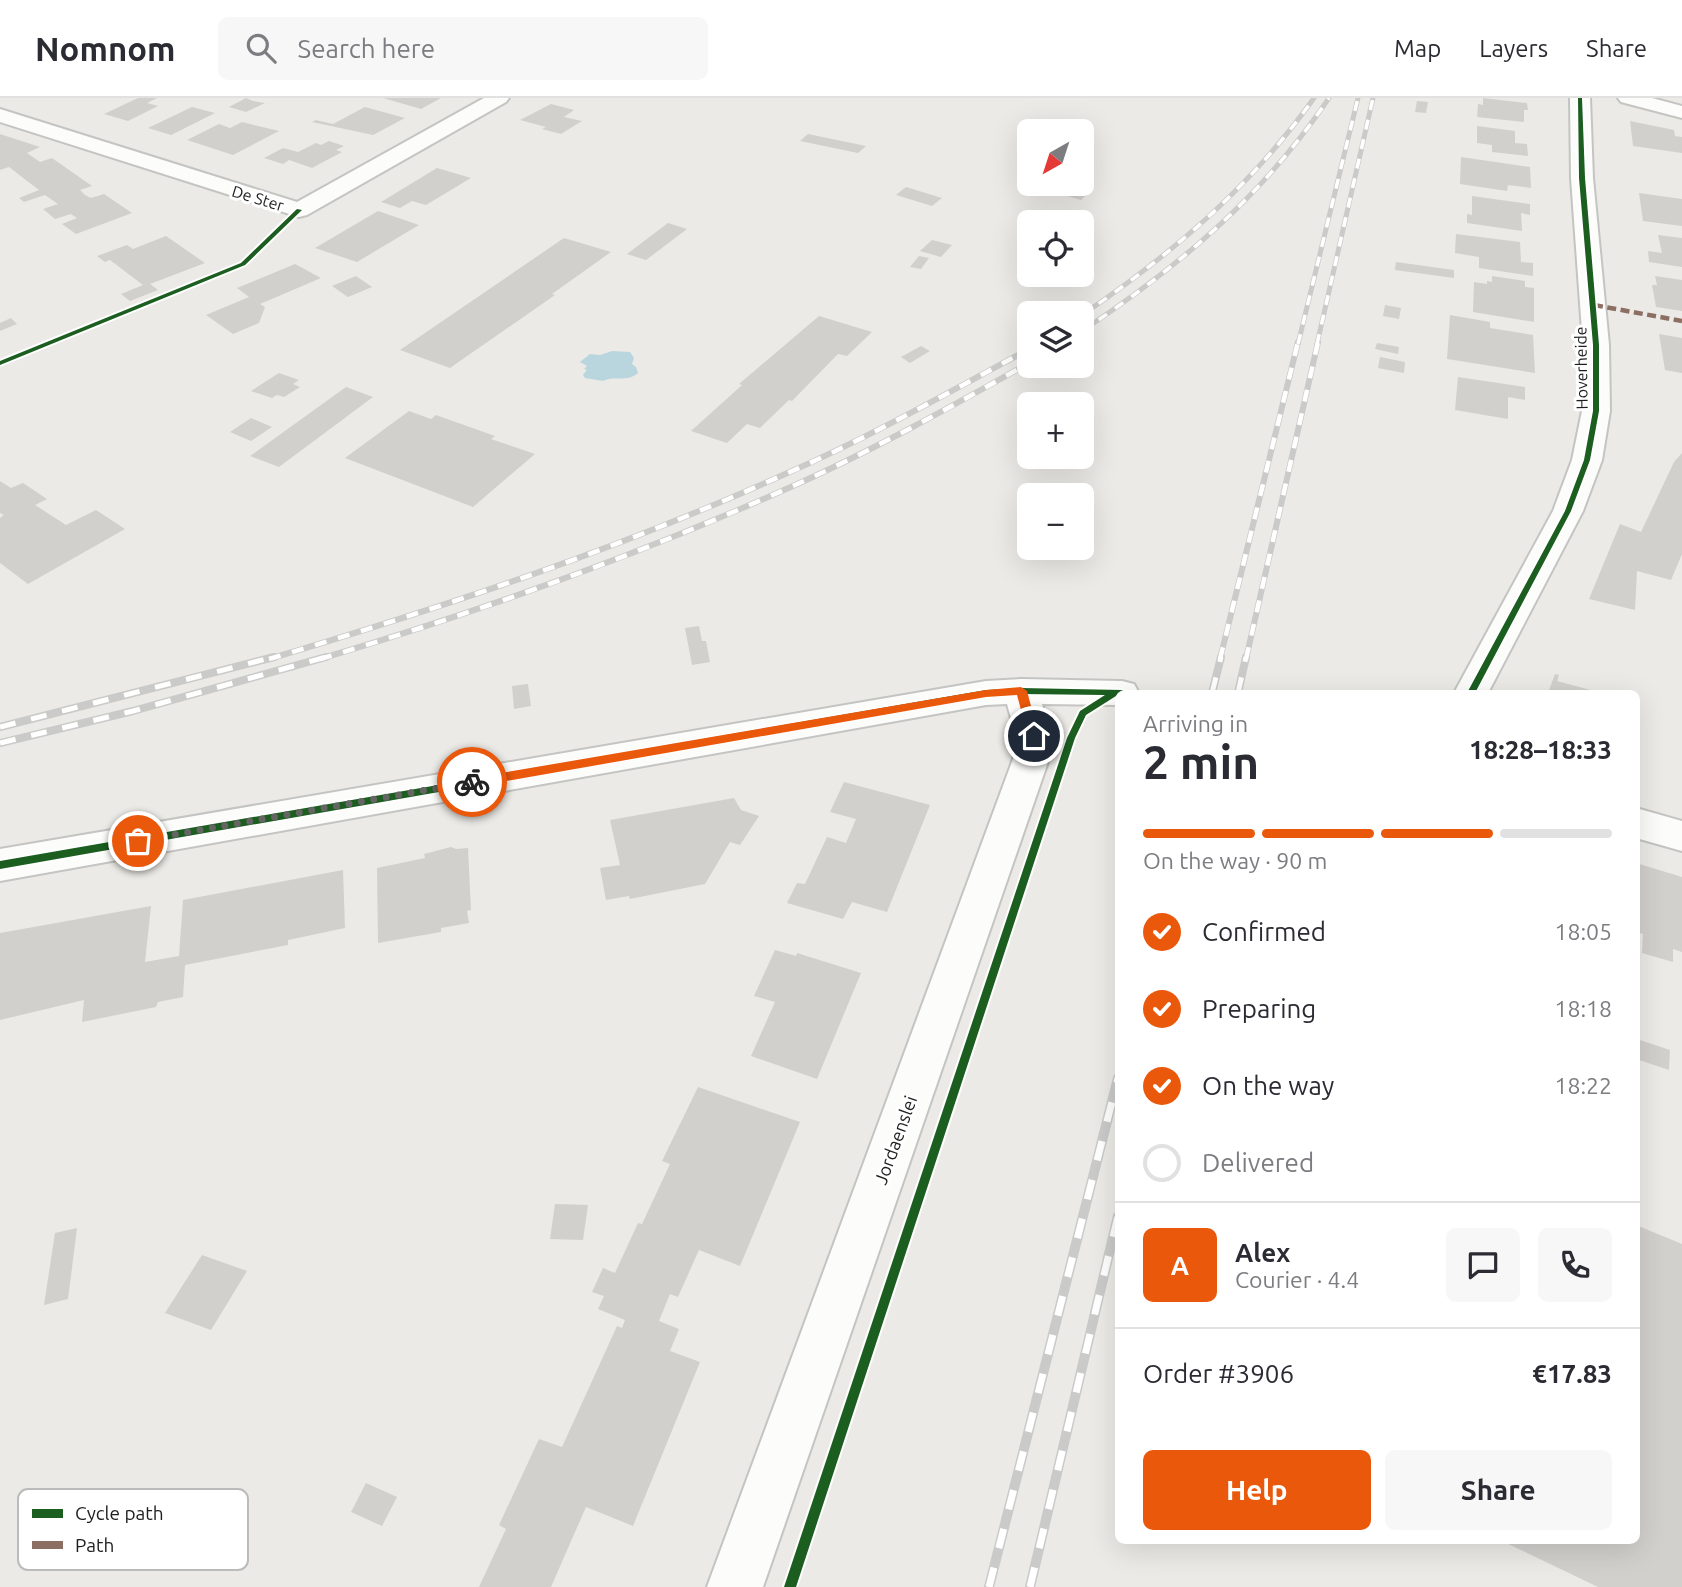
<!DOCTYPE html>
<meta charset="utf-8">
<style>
body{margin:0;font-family:Ubuntu,sans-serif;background:#f7f7f7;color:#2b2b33;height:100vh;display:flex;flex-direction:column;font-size:26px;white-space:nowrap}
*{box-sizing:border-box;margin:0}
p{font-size:23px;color:#7c7c81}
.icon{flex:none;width:38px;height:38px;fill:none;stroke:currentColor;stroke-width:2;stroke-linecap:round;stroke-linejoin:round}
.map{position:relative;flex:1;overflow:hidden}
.drawer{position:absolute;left:1115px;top:592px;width:525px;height:854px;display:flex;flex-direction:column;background:#fff;border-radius:10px;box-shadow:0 7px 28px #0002}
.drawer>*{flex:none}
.needle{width:46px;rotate:219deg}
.fabs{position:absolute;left:1017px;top:21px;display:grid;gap:14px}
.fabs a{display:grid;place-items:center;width:77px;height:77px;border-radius:10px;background:#fff;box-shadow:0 7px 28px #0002;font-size:35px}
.pin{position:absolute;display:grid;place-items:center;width:60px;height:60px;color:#fff;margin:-30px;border:4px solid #fff;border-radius:50%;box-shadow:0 2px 7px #0007}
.courier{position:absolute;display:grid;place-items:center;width:70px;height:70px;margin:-35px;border:5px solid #ea580c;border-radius:50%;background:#fff;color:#222;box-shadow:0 2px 9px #0007}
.summary em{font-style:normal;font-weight:700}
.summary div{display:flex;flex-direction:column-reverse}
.summary{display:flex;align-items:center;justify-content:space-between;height:119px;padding:0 28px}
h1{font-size:46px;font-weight:700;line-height:52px}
.bar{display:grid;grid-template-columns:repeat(4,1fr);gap:10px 7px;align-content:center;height:84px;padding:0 28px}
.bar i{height:9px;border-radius:5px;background:#e1e1e2}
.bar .on{background:#ea580c}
.bar p{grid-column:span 4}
.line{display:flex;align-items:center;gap:18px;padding:0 28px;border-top:2px solid #e1e1e2}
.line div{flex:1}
.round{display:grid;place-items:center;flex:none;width:74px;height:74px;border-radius:10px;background:#f7f7f7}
ol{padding:0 28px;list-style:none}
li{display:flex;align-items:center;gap:21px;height:77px}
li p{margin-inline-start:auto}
li .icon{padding:7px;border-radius:50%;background:#ea580c;color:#fff;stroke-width:4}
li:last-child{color:#7c7c81}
li i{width:38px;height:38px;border:4px solid #e1e1e2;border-radius:50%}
.primary-button{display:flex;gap:14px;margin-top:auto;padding:14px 28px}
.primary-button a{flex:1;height:80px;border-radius:10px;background:#ea580c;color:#fff;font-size:28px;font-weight:700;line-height:80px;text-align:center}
.primary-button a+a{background:#f7f7f7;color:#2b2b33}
header{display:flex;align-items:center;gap:42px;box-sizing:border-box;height:98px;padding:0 35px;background:#fff;border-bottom:2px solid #e1e1e2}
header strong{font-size:33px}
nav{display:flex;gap:38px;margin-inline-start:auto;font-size:24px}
.search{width:490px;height:63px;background:#f7f7f7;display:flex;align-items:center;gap:18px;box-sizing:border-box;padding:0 24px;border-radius:10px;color:#7c7c81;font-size:26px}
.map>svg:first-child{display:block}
.water{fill:#b9d6df}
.building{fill:#d2d0cd}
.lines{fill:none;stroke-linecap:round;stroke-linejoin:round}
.minor-casing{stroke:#c4c4c2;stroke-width:4}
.minor{fill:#fcfcfb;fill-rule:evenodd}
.rail-far3-casing{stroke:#cacac9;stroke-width:5}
.rail-far2-casing{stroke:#cacac9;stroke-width:6}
.rail-far1-casing{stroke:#cacac9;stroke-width:8}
.rail-casing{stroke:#cacac9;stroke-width:10}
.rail-far3{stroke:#fff;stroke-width:3.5;stroke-dasharray:10;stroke-linecap:butt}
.rail-far2{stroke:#fff;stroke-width:4.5;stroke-dasharray:12;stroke-linecap:butt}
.rail-far1{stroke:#fff;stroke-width:5;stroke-dasharray:16;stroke-linecap:butt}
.rail{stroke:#fff;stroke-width:7;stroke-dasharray:20;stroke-linecap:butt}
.quiet{stroke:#8d6e63;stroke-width:4.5;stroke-dasharray:9 4.5;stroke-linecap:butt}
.cycleway-casing{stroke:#fff;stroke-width:4}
.cycleway{fill:#1b5e20;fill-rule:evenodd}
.route{fill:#ea580c}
.done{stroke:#656563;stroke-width:7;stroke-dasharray:0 12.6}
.labels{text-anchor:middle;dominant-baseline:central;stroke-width:6;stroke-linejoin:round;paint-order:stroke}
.far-street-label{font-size:16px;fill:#1d1d1d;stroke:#fff}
.street-label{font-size:18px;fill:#1d1d1d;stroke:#fff}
.key{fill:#fff;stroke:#bbb;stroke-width:2}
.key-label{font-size:19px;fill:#1d1d1d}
</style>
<header>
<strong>Nomnom</strong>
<div class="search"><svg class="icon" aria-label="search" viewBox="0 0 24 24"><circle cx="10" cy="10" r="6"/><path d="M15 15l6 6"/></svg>Search here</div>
<nav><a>Map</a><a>Layers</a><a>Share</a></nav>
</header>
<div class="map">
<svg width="1682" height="1489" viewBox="0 0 1682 1489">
<rect width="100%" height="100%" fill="#ebeae6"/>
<path class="water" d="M612,253L630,254L634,260L632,266L636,269L638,275C626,285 614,277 603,283L585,280L583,277L587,272L584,271L587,268L580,264L590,256L600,257Z"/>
<g class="building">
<path d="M138,0H157L147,5L158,8L128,23L104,16Z"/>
<path d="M246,0L253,3L265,5L246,14L229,9Z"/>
<path d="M383,0H441L421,11Z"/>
<path d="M1483,0L1527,5L1528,12H1524V24L1477,19L1478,6L1483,7Z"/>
<path d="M1417,3L1428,4L1426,15L1415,14Z"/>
<path d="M551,6L574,12L564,19L582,23L561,36L542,31L546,29L520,22Z"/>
<path d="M192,9L215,15L171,37L148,30Z"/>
<path d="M365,9L405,20L373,37L312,24L316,22L333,26Z"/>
<path d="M1630,23L1674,32L1675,38L1682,39V55L1633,48Z"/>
<path d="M242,24L279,33L233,57L187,42L219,26L230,30Z"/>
<path d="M1477,28L1515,33V45L1527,46L1528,58L1492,54V47L1477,45Z"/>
<path d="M0,36L40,49L27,55L40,64L52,60L92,88L80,92L85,97L91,100L104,96L132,115L76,136L62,126L77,120L71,116L55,121L43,111L58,106L45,97L24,104L19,100L39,92L9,69L0,72Z"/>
<path d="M808,36L866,48L858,55L800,43Z"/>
<path d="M329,43L344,48L336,52L342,54L312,70L289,62L283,66L264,60L283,50L298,54L316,45L321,47Z"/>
<path d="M1461,59L1530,69L1531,90L1508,87L1507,93L1460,86Z"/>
<path d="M437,70L471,80L426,107L412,103L400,110L381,104Z"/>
<path d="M1081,86L1092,92L1081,102L1064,97L1075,87Z"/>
<path d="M906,89L942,100L932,108L896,97Z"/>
<path d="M1639,95L1682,101V128L1643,123Z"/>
<path d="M1472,98L1530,106V117L1521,115L1522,133L1467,125V116L1472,117Z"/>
<path d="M378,113L419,127L357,164L315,150Z"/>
<path d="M668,125L687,131L646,162L627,156Z"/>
<path d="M1456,136L1520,144L1521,164L1533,165V178L1479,170V159L1455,155Z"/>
<path d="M1658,137L1682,140V169L1649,164L1648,153L1662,155Z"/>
<path d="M166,138L205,165L150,186L158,192L130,203L121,196L143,187L110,162L105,164L97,158L127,147L133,151Z"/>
<path d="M564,140L611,154L552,196L555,197L450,270L400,252Z"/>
<path d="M932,142L952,147L941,159L920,153Z"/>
<path d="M919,158L929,160L921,171L910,169Z"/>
<path d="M1396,164L1454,172V180L1395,172Z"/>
<path d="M295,166L321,180L260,206L265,209L259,225L233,236L206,217L249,199L237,190Z"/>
<path d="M356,178L372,189L348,199L332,188Z"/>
<path d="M1492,178L1525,183V189L1534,190V224L1473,214L1474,184L1487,186V183L1492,184Z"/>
<path d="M1655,178L1682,182V213L1656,209L1652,187H1657Z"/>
<path d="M1385,207L1401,210L1399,221L1383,218Z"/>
<path d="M1450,217L1490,224V230L1533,237L1535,275L1447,261Z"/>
<path d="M819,218L872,234L847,258L838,256L792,303L789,302L760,330L747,326L727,345L691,333L742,287L739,286Z"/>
<path d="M11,220L17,226L0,233V225Z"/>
<path d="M1659,236L1682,240V275L1665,272Z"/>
<path d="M1377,245L1399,249L1398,256L1375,251Z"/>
<path d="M921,248L930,253L910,265L901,259Z"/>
<path d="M1380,259L1405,264L1404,275L1378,270Z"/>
<path d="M279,275L299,282L293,286L300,289L284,299L277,297L272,300L251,293Z"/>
<path d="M1458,279L1525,289V302L1508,299V321L1455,312Z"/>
<path d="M346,289L373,299L279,369L250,358Z"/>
<path d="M409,313L431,321L436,317L495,338L491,341L535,356L473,409L345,360Z"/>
<path d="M251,320L272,329L251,343L230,334Z"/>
<path d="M1682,355V456L1671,482L1637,473L1635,512L1589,501L1620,426L1641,434L1674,364Z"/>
<path d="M0,383L11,390L23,385L47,401L35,407L66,427L96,412L125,431L28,486L0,465V420L4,417L0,415Z"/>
<path d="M699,528L702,543H706L710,564L692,567L685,530Z"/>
<path d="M1555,576L1559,577L1557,583L1602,595H1548Z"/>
<path d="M528,586L531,608L514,611L512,588Z"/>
<path d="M844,684L930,707L887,814L852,804L843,821L787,805L797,785L805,786L827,739L846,745L856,721L830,714Z"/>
<path d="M734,700L741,712L759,718L740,747L730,744L705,786L630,801L629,798L606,802L600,770L620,767L610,722Z"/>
<path d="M451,749L456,751L468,750L471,812L467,813L469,825L441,830V834L378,845L377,770L425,760L424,756Z"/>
<path d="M1636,765L1682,779V854L1673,851V864L1642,855L1643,836L1636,834Z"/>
<path d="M343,772L345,830L288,842V847L185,867L183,899L158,904L156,909L82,924L84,902L0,922V835L151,808L145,864L179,858L183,802Z"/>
<path d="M775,852L796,858L797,855L861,875L817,981L751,958L775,904L754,898Z"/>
<path d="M1640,942L1670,952L1669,972L1639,962Z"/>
<path d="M698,989L800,1024L740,1168L699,1152L678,1199L670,1196L659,1223L679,1231L670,1253L700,1264L633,1428L586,1409L551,1489H479L506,1431L499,1427L539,1341L562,1349L617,1228L622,1230L625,1222L598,1211L604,1198L592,1194L603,1170L615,1175L638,1125L642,1126L670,1066L662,1063Z"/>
<path d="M555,1106L588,1107L583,1142L550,1141Z"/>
<path d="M1636,1127L1682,1146V1489H1598L1500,1442H1636Z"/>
<path d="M77,1130L68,1201L44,1207L55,1135Z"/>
<path d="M202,1157L247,1173L211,1232L165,1215Z"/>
<path d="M366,1385L397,1399L382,1428L351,1414Z"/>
</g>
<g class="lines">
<g class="minor-casing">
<g id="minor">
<path d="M484,0H509L506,4L307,117L299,119L0,24V11L297,104Z"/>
<path d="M1570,0H1590L1593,80L1609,247L1610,313L1602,362L1583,413L1488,595H1454L1553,413L1572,362L1582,313L1583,247L1571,80Z"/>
<path d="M1618,0H1652L1682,8V20L1621,4Z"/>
<path d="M1021,581L1122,583L1134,586L1139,595H1118V607L1042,606L1052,638L1049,661L763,1489H707L1013,661L1016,638L1007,606L986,607L0,783V751L986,583Z"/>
<path d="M1636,710L1682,723V753L1636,740Z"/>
</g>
</g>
<use href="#minor" class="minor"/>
<g class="rail-far3-casing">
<g id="rail-far3">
<path d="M1082,217C1172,156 1251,89 1314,0"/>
<path d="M1082,233C1181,167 1262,99 1329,0"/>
<path d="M1298,246L1358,0"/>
<path d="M1317,246L1373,0"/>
</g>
</g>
<g class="rail-far2-casing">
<g id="rail-far2">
<path d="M269,561C444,509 616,452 783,377C868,340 948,295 1029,251"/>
<path d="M320,561C478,514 633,459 784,392C868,355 949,310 1029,265"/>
<path d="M1220,561L1298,244"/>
<path d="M1246,561L1318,244"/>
</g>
</g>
<g class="rail-far1-casing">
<g id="rail-far1">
<path d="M1212,595L1221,559"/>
<path d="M1238,595L1246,559"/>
<path d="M0,629L274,559"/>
<path d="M0,645L133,613L326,559"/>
</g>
</g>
<g class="rail-casing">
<g id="rail">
<path d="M989,1489L1118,980"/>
<path d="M1030,1489L1118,1118"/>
</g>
</g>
<use href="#rail-far3" class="rail-far3"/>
<use href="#rail-far2" class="rail-far2"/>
<use href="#rail-far1" class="rail-far1"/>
<use href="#rail" class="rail"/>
<path class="quiet" d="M1594,207L1682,223"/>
<g class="cycleway-casing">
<g id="cycleway">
<path d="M1578,0H1582L1585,80L1599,247V313L1590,362L1571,413L1475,595H1467L1565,413L1584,362L1593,313V247L1579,80Z"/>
<path d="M297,111L302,112L245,167L0,267V263L241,165Z"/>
<path d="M1021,590L1122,592L1126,595H1118V598H1116L1086,617L1075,640L796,1489H784L1067,640L1080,613L1105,597L1021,596L986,598L0,771V763L986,592Z"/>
</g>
</g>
<use href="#cycleway" class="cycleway"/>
</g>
<path class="route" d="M1021,589L1027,593L1039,638L1034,642L1028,638L1017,597L986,599L472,689L467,684L472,680L986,592Z"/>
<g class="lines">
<path class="done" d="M138,743L472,684"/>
</g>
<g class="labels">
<g class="far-street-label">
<text transform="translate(258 100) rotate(17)">De Ster</text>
<text transform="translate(1581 270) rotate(-91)">Hoverheide</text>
</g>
<g class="street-label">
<text transform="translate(895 1042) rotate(-70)">Jordaenslei</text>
</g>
</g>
<rect x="18" y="1391" width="230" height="81" rx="10" class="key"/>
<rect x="32" y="1411" width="31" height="9" fill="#1b5e20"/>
<rect x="32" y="1443" width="31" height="8" fill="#8d6e63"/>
<g class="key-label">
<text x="75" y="1422">Cycle path</text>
<text x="75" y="1454">Path</text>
</g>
</svg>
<div class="fabs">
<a><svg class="needle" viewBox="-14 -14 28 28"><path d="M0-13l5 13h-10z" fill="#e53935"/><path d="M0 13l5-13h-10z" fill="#7c7c81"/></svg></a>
<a><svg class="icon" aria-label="locate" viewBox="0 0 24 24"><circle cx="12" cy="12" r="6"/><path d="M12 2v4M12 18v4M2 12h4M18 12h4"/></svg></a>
<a><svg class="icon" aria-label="layers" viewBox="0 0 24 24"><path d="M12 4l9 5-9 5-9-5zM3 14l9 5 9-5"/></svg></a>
<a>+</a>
<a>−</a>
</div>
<div class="pin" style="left:138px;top:743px;background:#ea580c"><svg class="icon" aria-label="bag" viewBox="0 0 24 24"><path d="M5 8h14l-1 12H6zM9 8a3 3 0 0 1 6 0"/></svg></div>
<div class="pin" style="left:1034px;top:638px;background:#1f2937"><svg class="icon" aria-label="home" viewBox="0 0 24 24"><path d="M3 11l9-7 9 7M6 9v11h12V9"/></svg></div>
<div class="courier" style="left:472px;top:684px"><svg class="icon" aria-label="bike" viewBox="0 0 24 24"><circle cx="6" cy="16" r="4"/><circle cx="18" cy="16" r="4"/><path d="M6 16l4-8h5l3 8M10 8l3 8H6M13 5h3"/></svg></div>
<section class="drawer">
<div class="summary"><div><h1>2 min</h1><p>Arriving in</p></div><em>18:28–18:33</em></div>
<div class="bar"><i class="on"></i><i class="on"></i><i class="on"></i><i></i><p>On the way · 90 m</p></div>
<ol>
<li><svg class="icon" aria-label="check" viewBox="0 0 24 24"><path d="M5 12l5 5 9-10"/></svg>Confirmed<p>18:05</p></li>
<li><svg class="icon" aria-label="check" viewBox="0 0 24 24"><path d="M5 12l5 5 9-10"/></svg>Preparing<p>18:18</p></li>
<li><svg class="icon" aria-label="check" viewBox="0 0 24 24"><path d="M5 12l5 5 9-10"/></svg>On the way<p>18:22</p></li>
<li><i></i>Delivered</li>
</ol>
<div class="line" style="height:126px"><b class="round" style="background:#ea580c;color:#fff">A</b><div><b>Alex</b><p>Courier · 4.4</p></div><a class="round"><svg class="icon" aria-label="chat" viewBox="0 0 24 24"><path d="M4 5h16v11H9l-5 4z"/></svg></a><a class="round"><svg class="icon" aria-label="phone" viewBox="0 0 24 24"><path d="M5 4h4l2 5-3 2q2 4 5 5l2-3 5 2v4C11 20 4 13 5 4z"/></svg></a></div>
<div class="line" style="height:91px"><div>Order #3906</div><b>€17.83</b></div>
<div class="primary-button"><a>Help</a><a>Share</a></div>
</section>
</div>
